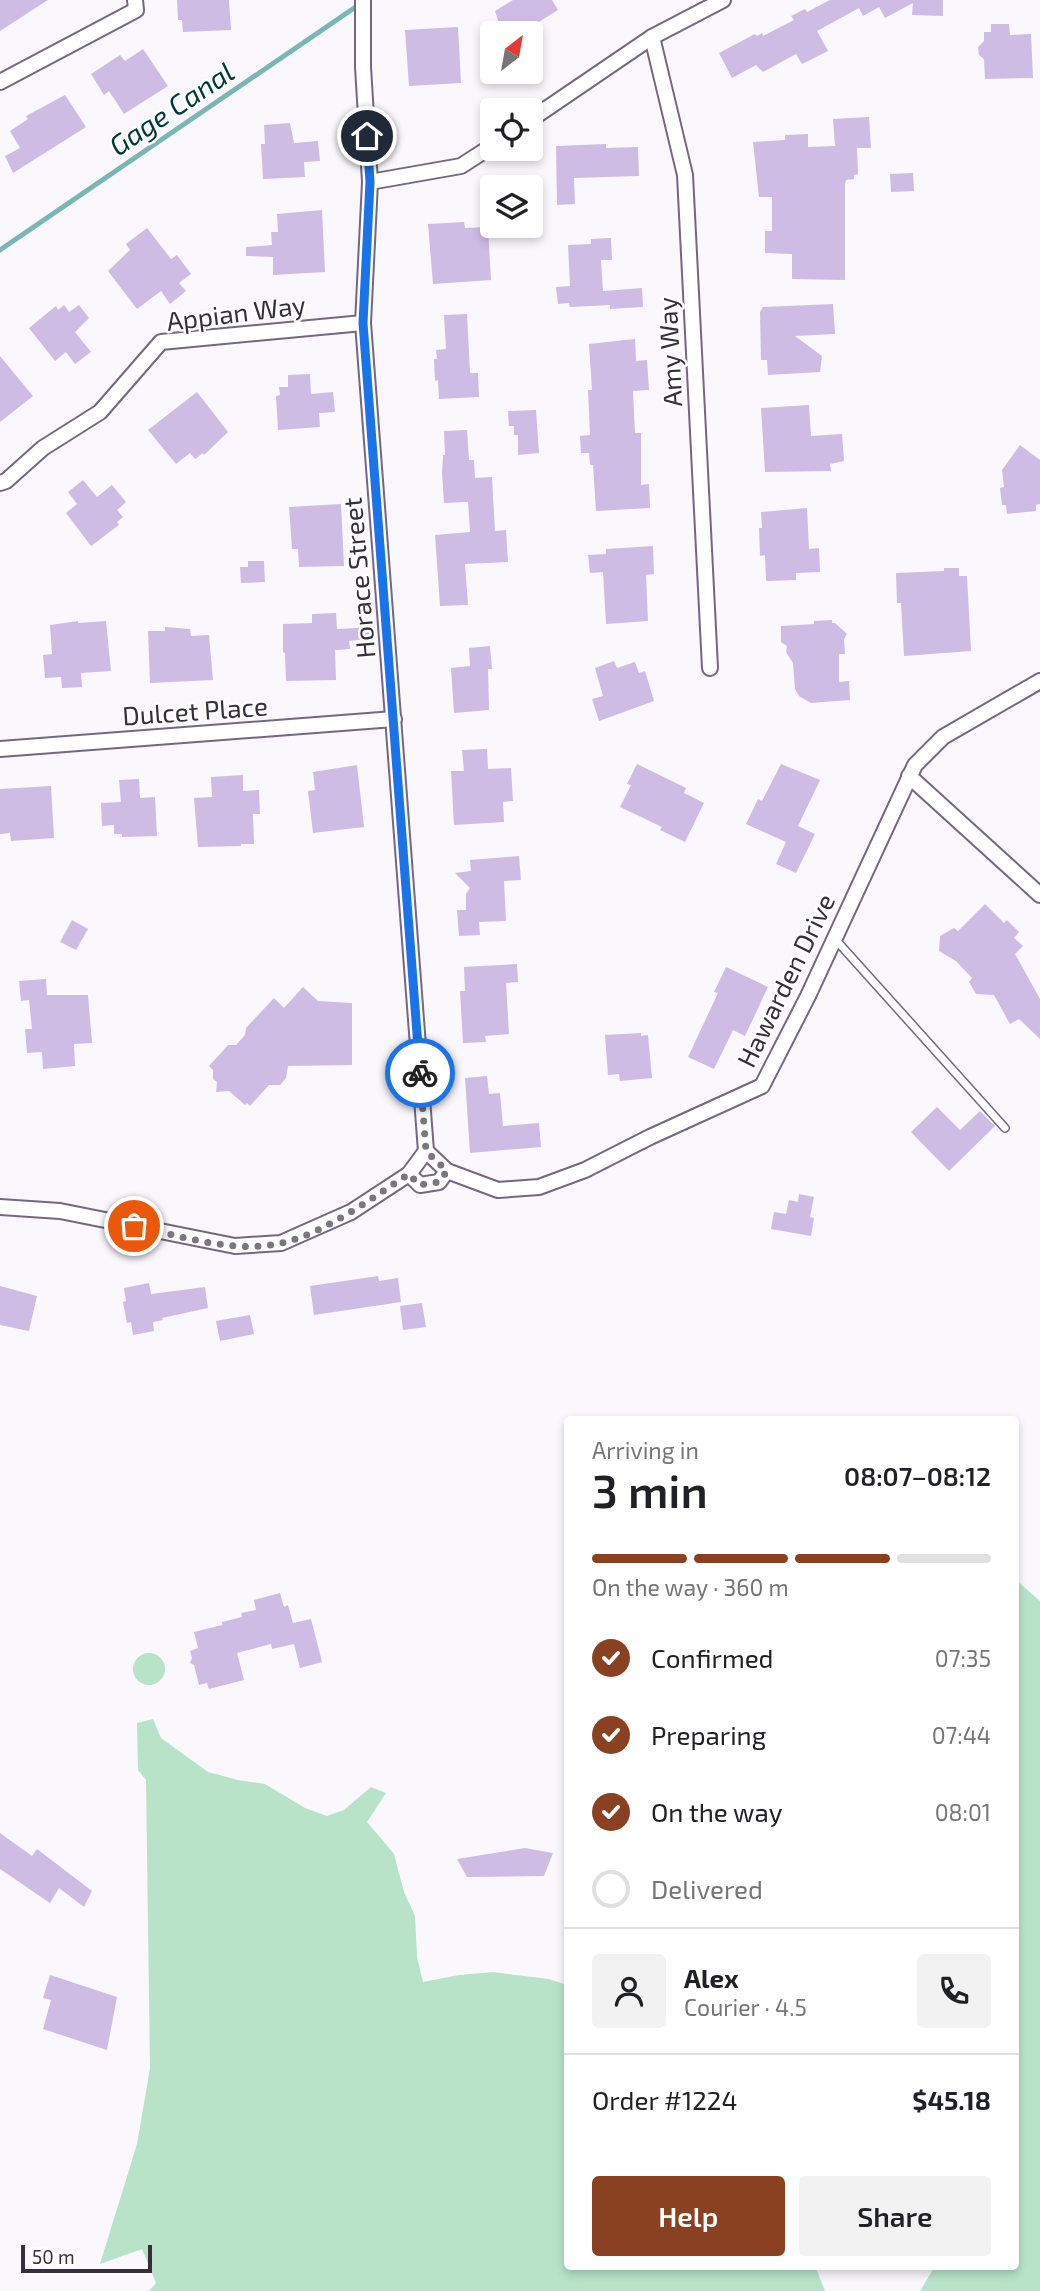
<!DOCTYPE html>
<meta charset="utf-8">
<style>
body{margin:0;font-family:"Exo 2",sans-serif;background:#f2f2f2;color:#202124;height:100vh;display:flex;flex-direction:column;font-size:26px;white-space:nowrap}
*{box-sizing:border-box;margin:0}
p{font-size:23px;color:#757577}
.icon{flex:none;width:38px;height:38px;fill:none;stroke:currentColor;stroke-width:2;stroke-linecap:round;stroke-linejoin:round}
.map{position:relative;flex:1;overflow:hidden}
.panel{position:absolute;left:564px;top:1416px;width:455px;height:854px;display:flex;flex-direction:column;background:#fff;border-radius:7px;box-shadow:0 4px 10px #0003}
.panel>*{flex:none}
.needle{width:46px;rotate:31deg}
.buttons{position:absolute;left:480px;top:21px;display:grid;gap:14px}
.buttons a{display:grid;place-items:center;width:63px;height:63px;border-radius:7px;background:#fff;box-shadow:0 4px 10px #0003;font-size:35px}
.scale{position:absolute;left:21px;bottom:18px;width:131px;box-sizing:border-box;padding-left:7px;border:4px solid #352f3b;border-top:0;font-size:19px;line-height:24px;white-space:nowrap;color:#352f3b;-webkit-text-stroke:5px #fff;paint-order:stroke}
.pin{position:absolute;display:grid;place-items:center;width:60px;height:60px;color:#fff;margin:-30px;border:4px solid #fff;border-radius:50%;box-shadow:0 2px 7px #0007}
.courier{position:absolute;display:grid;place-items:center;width:70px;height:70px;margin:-35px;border:5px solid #1a73e8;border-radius:50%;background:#fff;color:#222;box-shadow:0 2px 9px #0007}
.head em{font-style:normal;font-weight:600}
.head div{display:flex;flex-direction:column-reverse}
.head{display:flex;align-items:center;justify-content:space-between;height:119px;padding:0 28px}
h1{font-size:46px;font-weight:600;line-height:52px}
.bar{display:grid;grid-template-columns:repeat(4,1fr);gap:10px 7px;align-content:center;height:84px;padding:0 28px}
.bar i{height:9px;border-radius:5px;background:#e0e0e0}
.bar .selected{background:#894122}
.bar p{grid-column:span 4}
.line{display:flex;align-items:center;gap:18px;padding:0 28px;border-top:2px solid #e0e0e0}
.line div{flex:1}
.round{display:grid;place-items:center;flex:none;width:74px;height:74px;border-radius:7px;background:#f2f2f2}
ol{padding:0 28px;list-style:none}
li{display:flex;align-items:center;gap:21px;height:77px}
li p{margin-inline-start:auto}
li .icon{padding:7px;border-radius:50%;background:#894122;color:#fff;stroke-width:4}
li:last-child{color:#757577}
li i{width:38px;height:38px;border:4px solid #e0e0e0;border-radius:50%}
.button{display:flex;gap:14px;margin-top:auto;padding:14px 28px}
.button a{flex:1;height:80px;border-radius:7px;background:#894122;color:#fff;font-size:28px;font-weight:600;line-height:80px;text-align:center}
.button a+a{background:#f2f2f2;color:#202124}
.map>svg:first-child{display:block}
.green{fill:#b8e3c9}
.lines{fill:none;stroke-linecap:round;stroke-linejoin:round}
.stream{stroke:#7bb6b6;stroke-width:5}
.building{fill:#cfbce5}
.service-casing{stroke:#746782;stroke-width:10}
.minor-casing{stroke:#746782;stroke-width:18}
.service{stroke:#fff;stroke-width:7}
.minor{stroke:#fff;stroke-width:14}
.done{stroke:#7a757f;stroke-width:7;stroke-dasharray:0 12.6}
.route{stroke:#1a73e8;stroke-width:9}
.labels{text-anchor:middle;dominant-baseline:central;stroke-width:5;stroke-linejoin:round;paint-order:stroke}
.street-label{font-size:26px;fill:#352f3b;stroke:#fff}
.water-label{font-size:28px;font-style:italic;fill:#003839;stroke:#fff}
</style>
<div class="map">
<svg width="1040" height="2291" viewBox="0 0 1040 2291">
<rect width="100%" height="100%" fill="#faf7fd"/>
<g class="green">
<path d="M1015,1579L1040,1601V2291H920L935,2266H1015Z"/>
<circle cx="149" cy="1669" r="16"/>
<path d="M153,1719L161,1738L208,1772L238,1780L265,1784L305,1808L327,1816L344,1810L371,1787L386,1793L367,1822L394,1854L404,1892L415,1916L417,1957L423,1982L459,1975L493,1972L549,1979L567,1985V2266H815L825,2291H149L156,2283L142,2249L100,2264L137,2144L150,2068L146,1780L138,1770L137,1723Z"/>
</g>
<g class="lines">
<path class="stream" d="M0,250L360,4"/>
</g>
<g class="building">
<path d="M0,0H48L0,31Z"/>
<path d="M177,0H229L231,30L183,32L182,20H178Z"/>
<path d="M513,0H552L558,10L521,33H502L495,11Z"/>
<path d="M830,0H943V16L912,15L913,3L885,18L879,7L863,16L859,8L817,31L828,51L802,64L796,54L763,72L756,65L732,78L719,53L755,34L757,36L762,33L763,36L794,20L791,16L805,9L807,12Z"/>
<path d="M991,24H1009L1010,35L1031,34L1033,78L985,79L984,59L979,55L978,47L984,41V32H991Z"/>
<path d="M458,27L461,83L409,86L405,30Z"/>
<path d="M143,49L168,86L124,114L109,91L104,95L91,74L120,55L125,61Z"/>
<path d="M65,95L86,127L13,173L5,156L20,148L10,131L28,119L26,116Z"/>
<path d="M869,117L871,148H857L858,174L854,175V179L846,180L845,184V280L792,279V254L765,253V231H772V197H759L753,142L785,140V135L808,134V147L835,146L833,119Z"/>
<path d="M290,123L294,143L318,141L320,161L304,162L305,177L263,179L261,144H265L264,125Z"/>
<path d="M606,144V148L638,147L639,176L574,178L575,204L557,205L556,146Z"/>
<path d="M913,173L914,191L891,192L890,174Z"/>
<path d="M322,210L325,272L273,275V257L246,256V247L272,245L271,232H278L277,214Z"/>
<path d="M464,222L465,228L488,227L491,280L433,284L428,224Z"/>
<path d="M147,228L171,259L177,255L191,274L179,283L186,291L170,304L161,291L137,309L108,271L130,250L126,244Z"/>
<path d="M611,238L612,260H601L603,291L642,288L643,307L610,309V305L570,307L569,303L558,304L556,287L570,286L568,245L591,244V239Z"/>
<path d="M833,304L835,334L795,336L822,356L820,372L768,375L767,360H761L760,312L763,307Z"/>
<path d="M64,305L69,312L79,305L89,318L75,332L91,352L75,364L66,352L55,361L29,328L56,306L58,310Z"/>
<path d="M467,314L470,373H478L479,397L439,399L438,380L435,381L434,359H437L436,350L446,349L444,315Z"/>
<path d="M635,339L636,361L647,360L649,390L633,391L635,433H641V485L649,484L650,508L596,511L593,465H590L589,453H581L580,436L590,435L588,390H592L589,344Z"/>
<path d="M0,356L33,396L0,422Z"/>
<path d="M310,374L311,394L333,392L335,412L319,413L320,427L278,430L276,396L280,395L279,387H288V375Z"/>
<path d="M197,392L228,432L204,455L203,453L195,459L190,453L176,464L148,430Z"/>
<path d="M809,405L811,436L842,434L844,461L830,464L831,471L765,472L761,408Z"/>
<path d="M536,410L539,453L518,455V435H514V426H509L508,411Z"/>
<path d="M467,430L469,460H474L475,478L492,477L495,531L506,530L508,562L465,564L468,605L440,606L435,535L470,532L468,502L444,503L442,473L443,455H445L444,431Z"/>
<path d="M1020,445L1040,460V504L1036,505V511L1007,514L1006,505H1002L1000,488L1004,487L1002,470Z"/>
<path d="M83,480L97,497L112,485L126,502L117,510L123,517L117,522L119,525L91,546L66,513L77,504L68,492Z"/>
<path d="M341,504L344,566L299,567L298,549H292L289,507Z"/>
<path d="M807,508L809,549L819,548L820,572L796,573V580L766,581L765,555L760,556L759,528H762L761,512Z"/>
<path d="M653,546L654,574L646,575L648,621L606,624L603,572L590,573L588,555L606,554V549Z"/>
<path d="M248,561H264L265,582L241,583L240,567H248Z"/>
<path d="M944,568H959V576H967L971,651L904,656L901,603H897L896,573L944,571Z"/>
<path d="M336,613L337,629L375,627L376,638L349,641L350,649L335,650L336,680L286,681L285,653L283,652V624L312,623V614Z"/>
<path d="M832,620V623H835L847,634L844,639L845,654H839V682L849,681L850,700L811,703L799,696L795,689L793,663L786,652L787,646L781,642V626L814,624V621Z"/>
<path d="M78,621V623L106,621L111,671L81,673L82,687L62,688L61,677L45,678L43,655L52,654L50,625Z"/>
<path d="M165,627L190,629L191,636L209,635L213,680L150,683L148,631H165Z"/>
<path d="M490,646L492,669H488L489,710L454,713L451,668L470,666L469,648Z"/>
<path d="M614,661L617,668L635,662L639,673L645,671L654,701L599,721L592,699L603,696L595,668Z"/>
<path d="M487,749L488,769L511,768L513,801L503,802L504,822L454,825L451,771H464L462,750Z"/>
<path d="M637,764L686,788L684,793L704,803L685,842L660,830L662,827L620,807L631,785L627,784Z"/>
<path d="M781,764L820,780L798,826L815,834L796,873L776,864L786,842L746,824L758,799L762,801Z"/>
<path d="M357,765L364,827L313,833L308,791L315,790L313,772Z"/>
<path d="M243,775V791L259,790L260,814H253L254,844H241V846L198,847L194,798L212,797L211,777Z"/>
<path d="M139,779L140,798L155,797L157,836L122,837V834H114V825L102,826L101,803L121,802L119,780Z"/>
<path d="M51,786L54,838L11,841L10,833L0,834V789Z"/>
<path d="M519,856L521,880L504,881L506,921L479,922L480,935L459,936L457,910H466V894L470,888L455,873L471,871L470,860Z"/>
<path d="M985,904L1004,923L1007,920L1019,932L1014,938L1023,946L1015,954L1040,999V1039L1019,1019L1010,1024L994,995L976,994L969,982L972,978L956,961L939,951L940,936L954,928L958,931Z"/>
<path d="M72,920L88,929L76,950L60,942Z"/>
<path d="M517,964L518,982L506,983L509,1034L485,1036L486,1042L463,1043L460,991H465L464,967Z"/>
<path d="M726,967L768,987L745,1036L733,1030L714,1069L688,1057L718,993L714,992Z"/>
<path d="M46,979L47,995H88L92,1043L74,1044L75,1066L43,1069L42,1052L27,1053L25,1029H32L29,1000L21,1001L19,981Z"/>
<path d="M303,987L318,1001L352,1003V1065L288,1066L286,1078L280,1085H269L250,1106L247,1103L245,1105L229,1091L216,1092L217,1082L213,1079V1070L209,1066L228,1045H236L245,1035L246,1028L274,998L284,1008Z"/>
<path d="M641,1033V1036L648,1035L652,1078L620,1081L619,1074L608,1075L605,1035Z"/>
<path d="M487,1076L489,1094L500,1093L503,1126L539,1123L541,1147L470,1153L465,1078Z"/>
<path d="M937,1107L960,1130L980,1111L995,1126L949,1171L911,1132Z"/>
<path d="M799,1194L814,1197L810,1217L814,1218L811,1236L771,1229L774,1212L786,1214L789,1200L798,1202Z"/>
<path d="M378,1276L379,1281L398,1278L401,1302L314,1315L310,1286Z"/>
<path d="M149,1283L151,1294L205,1287L208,1308L162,1318L163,1320L153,1322L154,1331L133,1335L131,1322L127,1323L123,1302L126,1301L124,1288Z"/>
<path d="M0,1286L37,1296L29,1331L0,1325Z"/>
<path d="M422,1303L426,1327L403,1330L400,1306Z"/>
<path d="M250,1315L254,1334L220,1341L216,1321Z"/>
<path d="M280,1593L284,1607L288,1605L293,1623L311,1619L322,1662L300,1668L294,1644L272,1649L271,1644L237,1653L244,1680L209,1689L207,1683L199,1685L194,1665L190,1663L192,1658L190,1651L198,1648L194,1632L222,1625V1622L242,1617L241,1613L256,1610L254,1600Z"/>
<path d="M0,1833L32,1856L37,1849L92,1891L84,1907L59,1888L50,1903L0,1869Z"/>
<path d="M525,1848L553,1853L544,1876L467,1877L457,1859Z"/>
<path d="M50,1975L117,1997L107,2050L43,2029L51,2000L43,1998Z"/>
</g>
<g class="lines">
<g class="service-casing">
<path id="service" d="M835,939L1005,1128"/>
</g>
<g class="minor-casing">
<g id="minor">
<path d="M363,0V67L370,182L363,323L426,1151"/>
<path d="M652,37L685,175L710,668"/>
<path d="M0,82L136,10L135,0"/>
<path d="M530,120L652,37L723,0"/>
<path d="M370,182L461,166L492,146"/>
<path d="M0,483L6,481L43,448L100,412L161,342L363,323"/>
<path d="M0,749L394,719"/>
<path d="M909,776L1040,895"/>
<path d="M426,1151L447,1171L498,1190L539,1187L585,1170L650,1137L762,1086L808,996L915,765L943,737L1040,681"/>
<path d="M409,1174L420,1185L439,1182L447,1171"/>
<path d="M0,1207L60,1211L235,1246L281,1243L351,1212L409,1174L426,1151"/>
</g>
</g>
<use href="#service" class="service"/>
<use href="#minor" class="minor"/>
</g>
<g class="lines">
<path class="done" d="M134,1226C181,1236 234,1254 282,1243C325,1233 372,1198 409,1174L419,1185L439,1182L447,1171L426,1151L420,1073"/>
<path class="route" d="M367,136L370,182L363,323L420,1073"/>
</g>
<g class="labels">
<g class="street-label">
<text transform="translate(236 312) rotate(-7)">Appian Way</text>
<text transform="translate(669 352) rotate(-93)">Amy Way</text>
<text transform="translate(358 578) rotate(-95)">Horace Street</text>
<text transform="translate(195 710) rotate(-4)">Dulcet Place</text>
<text transform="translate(785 980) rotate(-64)">Hawarden Drive</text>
</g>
<g class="water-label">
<text transform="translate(171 108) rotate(-34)">Gage Canal</text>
</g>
</g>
</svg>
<div class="buttons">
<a><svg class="needle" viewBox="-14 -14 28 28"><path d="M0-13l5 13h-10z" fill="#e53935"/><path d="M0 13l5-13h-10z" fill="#757577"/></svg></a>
<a><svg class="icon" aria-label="locate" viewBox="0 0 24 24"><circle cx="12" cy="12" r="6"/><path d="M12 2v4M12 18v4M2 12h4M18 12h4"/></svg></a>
<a><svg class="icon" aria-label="layers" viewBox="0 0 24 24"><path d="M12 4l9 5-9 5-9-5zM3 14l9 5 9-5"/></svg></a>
</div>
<div class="scale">50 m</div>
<div class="pin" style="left:134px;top:1226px;background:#ea580c"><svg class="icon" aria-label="bag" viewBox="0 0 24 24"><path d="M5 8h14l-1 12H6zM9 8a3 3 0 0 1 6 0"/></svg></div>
<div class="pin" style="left:367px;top:136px;background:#1f2937"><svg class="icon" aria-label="home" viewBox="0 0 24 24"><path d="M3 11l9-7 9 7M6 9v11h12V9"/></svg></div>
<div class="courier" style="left:420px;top:1073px"><svg class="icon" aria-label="bike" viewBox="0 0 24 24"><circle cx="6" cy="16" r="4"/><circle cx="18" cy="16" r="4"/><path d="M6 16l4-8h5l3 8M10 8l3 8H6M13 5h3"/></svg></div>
<section class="panel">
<div class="head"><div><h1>3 min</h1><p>Arriving in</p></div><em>08:07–08:12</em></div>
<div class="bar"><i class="selected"></i><i class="selected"></i><i class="selected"></i><i></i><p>On the way · 360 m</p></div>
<ol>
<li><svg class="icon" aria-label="check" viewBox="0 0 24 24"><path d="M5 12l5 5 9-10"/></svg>Confirmed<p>07:35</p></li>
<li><svg class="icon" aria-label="check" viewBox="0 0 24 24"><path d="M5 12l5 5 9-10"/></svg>Preparing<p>07:44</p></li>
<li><svg class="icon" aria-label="check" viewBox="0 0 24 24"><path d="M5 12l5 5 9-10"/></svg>On the way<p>08:01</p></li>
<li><i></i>Delivered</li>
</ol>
<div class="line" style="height:126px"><a class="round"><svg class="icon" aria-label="person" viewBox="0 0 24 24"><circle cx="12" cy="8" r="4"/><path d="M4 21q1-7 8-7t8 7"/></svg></a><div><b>Alex</b><p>Courier · 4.5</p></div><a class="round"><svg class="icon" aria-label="phone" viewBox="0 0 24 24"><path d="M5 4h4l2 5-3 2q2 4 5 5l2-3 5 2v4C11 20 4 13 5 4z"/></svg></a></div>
<div class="line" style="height:91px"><div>Order #1224</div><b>$45.18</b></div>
<div class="button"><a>Help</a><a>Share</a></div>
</section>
</div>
